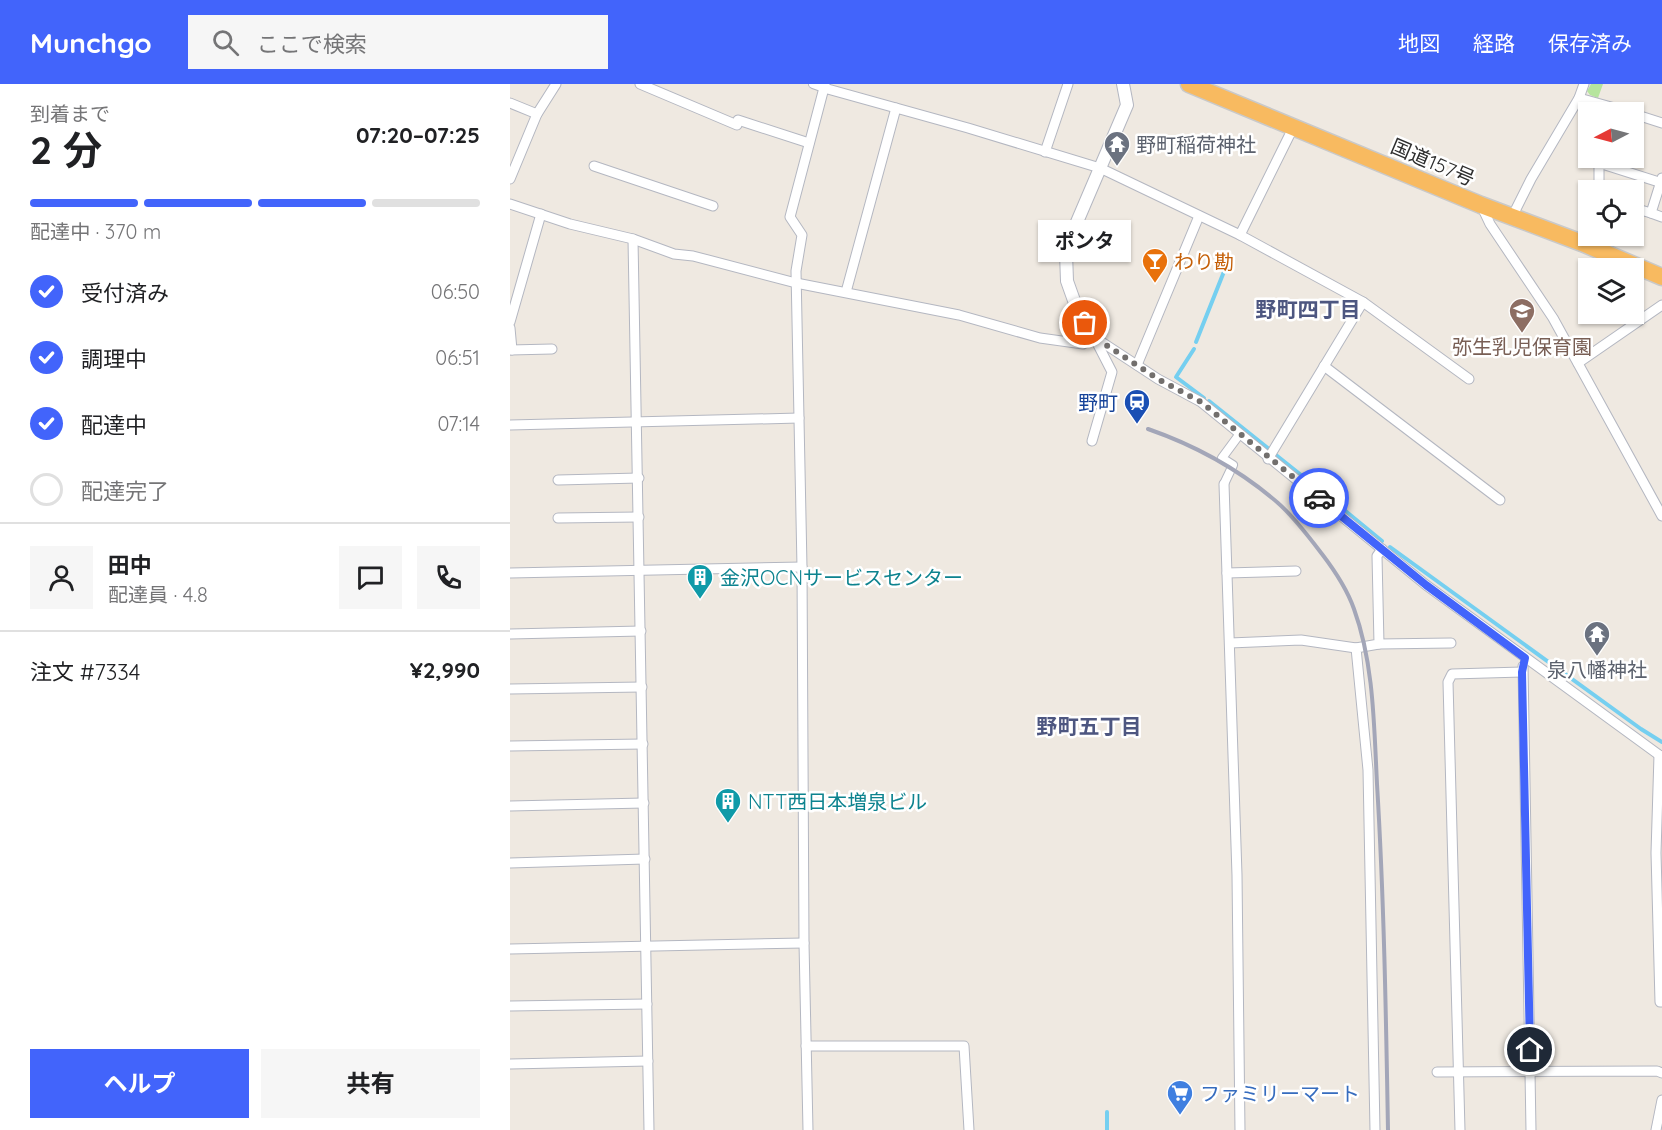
<!DOCTYPE html>
<html lang="ja">
<meta charset="utf-8">
<style>
body{margin:0;font-family:Quicksand,"Noto Sans JP",sans-serif;background:#f6f6f6;color:#202124;height:100vh;display:flex;flex-direction:column;font-size:22px;white-space:nowrap}
*{box-sizing:border-box;margin:0}
p{font-size:20px;color:#757577}
.icon{flex:none;width:33px;height:33px;fill:none;stroke:currentColor;stroke-width:2;stroke-linecap:round;stroke-linejoin:round}
.map{position:relative;flex:1;overflow:hidden}
.details{display:flex;flex-direction:column;background:#fff;width:510px}
.details>*{flex:none}
.needle{width:39px;rotate:264deg}
.controls{position:absolute;left:1068px;top:18px;display:grid;gap:12px}
.controls a{display:grid;place-items:center;width:66px;height:66px;border-radius:0px;background:#fff;box-shadow:0 2px 4px #0004;font-size:30px}
.pin{position:absolute;display:grid;place-items:center;width:51px;height:51px;color:#fff;margin:-26px;border:3px solid #fff;border-radius:50%;box-shadow:0 2px 6px #0007}
.courier{position:absolute;display:grid;place-items:center;width:60px;height:60px;margin:-30px;border:4px solid #4264fb;border-radius:50%;background:#fff;color:#222;box-shadow:0 2px 8px #0007}
.bubble{position:absolute;height:42px;border-radius:0px;background:#fff;box-shadow:0 2px 4px #0004;font-size:20px;font-weight:700;line-height:42px;text-align:center}
.overview em{font-style:normal;font-weight:700}
.overview div{display:flex;flex-direction:column-reverse}
.overview{display:flex;align-items:center;justify-content:space-between;height:102px;padding:0 30px}
h1{font-size:39px;font-weight:700;line-height:45px}
.bar{display:grid;grid-template-columns:repeat(4,1fr);gap:9px 6px;align-content:center;height:72px;padding:0 30px}
.bar i{height:8px;border-radius:4px;background:#e0e0e0}
.bar .active{background:#4264fb}
.bar p{grid-column:span 4}
.line{display:flex;align-items:center;gap:15px;padding:0 30px;border-top:2px solid #e0e0e0}
.line div{flex:1}
.round{display:grid;place-items:center;flex:none;width:63px;height:63px;border-radius:0px;background:#f6f6f6}
ol{padding:0 30px;list-style:none}
li{display:flex;align-items:center;gap:18px;height:66px}
li p{margin-inline-start:auto}
li .icon{padding:6px;border-radius:50%;background:#4264fb;color:#fff;stroke-width:4}
li:last-child{color:#757577}
li i{width:33px;height:33px;border:3px solid #e0e0e0;border-radius:50%}
.button{display:flex;gap:12px;margin-top:auto;padding:12px 30px}
.button a{flex:1;height:69px;border-radius:0px;background:#4264fb;color:#fff;font-size:24px;font-weight:700;line-height:69px;text-align:center}
.button a+a{background:#f6f6f6;color:#202124}
header{display:flex;align-items:center;gap:36px;box-sizing:border-box;height:84px;padding:0 30px;background:#4264fb;color:#fff}
header strong{font-size:28px}
nav{display:flex;gap:33px;margin-inline-start:auto;font-size:21px}
.search{width:420px;height:54px;background:#f6f6f6;display:flex;align-items:center;gap:15px;box-sizing:border-box;padding:0 21px;border-radius:0px;color:#757577;font-size:22px}
main{display:flex;flex:1;min-height:0}
.map>svg:first-child{display:block}
.green{fill:#b6e59e}
.lines{fill:none;stroke-linecap:round;stroke-linejoin:round}
.stream{stroke:#75cff0;stroke-width:4}
.pedestrian-casing{stroke:#b4b7c1;stroke-width:10}
.minor-casing{stroke:#b4b7c1;stroke-width:11}
.tertiary-casing{stroke:#b4b7c1;stroke-width:14}
.trunk-casing{stroke:#c9c9c9;stroke-width:19}
.pedestrian{stroke:#fff;stroke-width:8}
.minor{stroke:#fff;stroke-width:9}
.tertiary{stroke:#fff;stroke-width:12}
.trunk{stroke:#f8ba60;stroke-width:16}
.rail{stroke:#a3a6b8;stroke-width:4}
.done{stroke:#726f6d;stroke-width:6;stroke-dasharray:0 10.8}
.route{stroke:#4264fb;stroke-width:8}
.labels{text-anchor:middle;dominant-baseline:central;stroke-width:5;stroke-linejoin:round;paint-order:stroke}
.worship-label{font-size:20px;fill:#5b616d;stroke:#fff;text-anchor:start}
.street-label{font-size:20px;fill:#2e2e2e;stroke:#fff}
.food-label{font-size:20px;fill:#c56008;stroke:#fff;text-anchor:start}
.education-label{font-size:20px;fill:#785e54;stroke:#fff}
.transit-label{font-size:20px;fill:#164399;stroke:#fff;text-anchor:end}
.culture-label{font-size:20px;fill:#0d838f;stroke:#fff;text-anchor:start}
.shop-label{font-size:20px;fill:#366cbe;stroke:#fff;text-anchor:start}
.neighbourhood-label{font-size:21px;font-weight:bold;fill:#4d5680;stroke:#fff}
</style>
<header>
<strong>Munchgo</strong>
<div class="search"><svg class="icon" aria-label="search" viewBox="0 0 24 24"><circle cx="10" cy="10" r="6"/><path d="M15 15l6 6"/></svg>ここで検索</div>
<nav><a>地図</a><a>経路</a><a>保存済み</a></nav>
</header>
<main>
<section class="details">
<div class="overview"><div><h1>2 分</h1><p>到着まで</p></div><em>07:20–07:25</em></div>
<div class="bar"><i class="active"></i><i class="active"></i><i class="active"></i><i></i><p>配達中 · 370 m</p></div>
<ol>
<li><svg class="icon" aria-label="check" viewBox="0 0 24 24"><path d="M5 12l5 5 9-10"/></svg>受付済み<p>06:50</p></li>
<li><svg class="icon" aria-label="check" viewBox="0 0 24 24"><path d="M5 12l5 5 9-10"/></svg>調理中<p>06:51</p></li>
<li><svg class="icon" aria-label="check" viewBox="0 0 24 24"><path d="M5 12l5 5 9-10"/></svg>配達中<p>07:14</p></li>
<li><i></i>配達完了</li>
</ol>
<div class="line" style="height:108px"><a class="round"><svg class="icon" aria-label="person" viewBox="0 0 24 24"><circle cx="12" cy="8" r="4"/><path d="M4 21q1-7 8-7t8 7"/></svg></a><div><b>田中</b><p>配達員 · 4.8</p></div><a class="round"><svg class="icon" aria-label="chat" viewBox="0 0 24 24"><path d="M4 5h16v11H9l-5 4z"/></svg></a><a class="round"><svg class="icon" aria-label="phone" viewBox="0 0 24 24"><path d="M5 4h4l2 5-3 2q2 4 5 5l2-3 5 2v4C11 20 4 13 5 4z"/></svg></a></div>
<div class="line" style="height:78px"><div>注文 #7334</div><b>¥2,990</b></div>
<div class="button"><a>ヘルプ</a><a>共有</a></div>
</section>
<div class="map">
<svg width="1152" height="1046" viewBox="0 0 1152 1046">
<rect width="100%" height="100%" fill="#efe9e1"/>
<path class="green" d="M1081,0H1093L1088,14L1080,11L1077,7Z"/>
<g class="lines">
<g class="stream">
<path d="M686,258L719,175"/>
<path d="M684,265L666,293L694,314"/>
<path d="M699,317L759,365"/>
<path d="M766,371L816,411"/>
<path d="M822,416L872,457"/>
<path d="M880,463L1131,645L1152,658"/>
<path d="M597,1046V1028"/>
</g>
<g class="pedestrian-casing">
<g id="pedestrian">
<path d="M303,0L314,4"/>
<path d="M714,400L723,381L712,374L729,351"/>
</g>
</g>
<g class="minor-casing">
<g id="minor">
<path d="M130,0L227,41"/>
<path d="M314,4L458,44L590,84L730,151L853,218L959,295"/>
<path d="M1069,14L1119,28"/>
<path d="M0,19L27,30"/>
<path d="M1124,30L1152,39"/>
<path d="M228,36L299,59"/>
<path d="M535,68L558,0"/>
<path d="M1089,74V106"/>
<path d="M1089,79L1152,99"/>
<path d="M84,82L203,122"/>
<path d="M1152,94L1141,129L1152,133"/>
<path d="M0,95L27,30L46,0"/>
<path d="M0,120L60,140L123,155L164,170L183,172L286,199L449,231L530,254L573,260L584,253"/>
<path d="M971,121L980,140L1043,234L1152,432"/>
<path d="M1124,124L1141,129"/>
<path d="M1002,133L1021,95L1069,14L1074,0"/>
<path d="M730,151L784,42"/>
<path d="M1090,152V167"/>
<path d="M123,155L139,1046"/>
<path d="M336,208L386,24"/>
<path d="M0,238L31,130"/>
<path d="M0,244L2,266"/>
<path d="M584,253L648,295L691,318L916,501L1152,673"/>
<path d="M0,266L42,265"/>
<path d="M1068,279L1152,221"/>
<path d="M627,281L689,132"/>
<path d="M814,282L990,416"/>
<path d="M0,341L289,334"/>
<path d="M582,357L602,288L585,255"/>
<path d="M758,375L853,218"/>
<path d="M48,396L129,394"/>
<path d="M714,400L727,791L730,1046"/>
<path d="M48,434L129,433"/>
<path d="M0,489L292,483"/>
<path d="M717,489L786,487"/>
<path d="M0,550L131,547"/>
<path d="M720,559L791,556L846,564"/>
<path d="M869,560L941,559"/>
<path d="M1013,582L1021,1046"/>
<path d="M0,605L132,603"/>
<path d="M0,662L133,660"/>
<path d="M1149,671L1146,769L1150,918H1152"/>
<path d="M0,722L134,719"/>
<path d="M0,779L135,775"/>
<path d="M0,865L294,859"/>
<path d="M0,922L137,920"/>
<path d="M296,962H454L459,1046"/>
<path d="M0,980L138,977"/>
<path d="M927,988L1147,987L1152,989"/>
<path d="M298,1046L294,859L292,483L286,187L292,151L280,133L315,0"/>
<path d="M865,1046L858,686L846,564L869,560L867,472L872,465"/>
<path d="M950,1046L938,598L942,590L1012,588"/>
<path d="M1146,1046L1152,1016"/>
</g>
</g>
<g class="tertiary-casing">
<path id="tertiary" d="M584,253L567,225L557,197L556,169L564,145L617,21L613,0"/>
</g>
<g class="trunk-casing">
<path id="trunk" d="M679,0L971,121L1072,159L1152,193"/>
</g>
<use href="#pedestrian" class="pedestrian"/>
<use href="#minor" class="minor"/>
<use href="#tertiary" class="tertiary"/>
<use href="#trunk" class="trunk"/>
<path class="rail" d="M638,345C684,361 730,386 768,419C784,433 799,453 812,470C825,487 837,505 844,525C864,580 864,642 867,700C874,815 876,931 878,1046"/>
</g>
<g class="lines">
<path class="done" d="M575,239L584,253L648,295L691,318L809,414"/>
<path class="route" d="M809,414L916,501L1015,574L1012,588L1020,966"/>
</g>
<defs>
<g id="temple-pin" transform="scale(1.35)"><path d="M0 17L-7.5 6A9.5 9.5 0 1 1 7.5 6Z" fill="#6b7280" stroke="#fff"/><path d="M0-6L5-2H3V0L6.5 2.5H4V6H1.5V3h-3V6H-4V2.5H-6.5L-3 0V-2H-5Z" fill="#fff"/></g>
<g id="bar-pin" transform="scale(1.35)"><path d="M0 17L-7.5 6A9.5 9.5 0 1 1 7.5 6Z" fill="#e8710a" stroke="#fff"/><path d="M-6-5H6L.8 .8V4.5H3.5V6h-7V4.5H-.8V.8Z" fill="#fff"/></g>
<g id="school-pin" transform="scale(1.35)"><path d="M0 17L-7.5 6A9.5 9.5 0 1 1 7.5 6Z" fill="#8d6e63" stroke="#fff"/><path d="M0-5L7-2L0 1L-7-2ZM-4 1L0 2.5L4 1V4Q0 6-4 4Z" fill="#fff"/></g>
<g id="station-pin" transform="scale(1.35)"><path d="M0 17L-7.5 6A9.5 9.5 0 1 1 7.5 6Z" fill="#1a4fb4" stroke="#fff"/><path d="M-3-6H3Q5-6 5-4V2Q5 4 3 4L4.5 6H3L1.5 4h-3L-3 6H-4.5L-3 4Q-5 4-5 2V-4Q-5-6-3-6ZM-3.5-4v3h7v-3ZM-3.5 1v1.5H-2V1ZM2 1v1.5H3.5V1Z" fill="#fff"/></g>
<g id="building-pin" transform="scale(1.35)"><path d="M0 17L-7.5 6A9.5 9.5 0 1 1 7.5 6Z" fill="#0f9aa8" stroke="#fff"/><path d="M-4-6H4V6H1V3H-1V6H-4ZM-2.5-4.3h1.7v1.8h-1.7ZM.8-4.3h1.7v1.8H.8ZM-2.5-1h1.7V.8h-1.7ZM.8-1h1.7V.8H.8Z" fill="#fff"/></g>
<g id="supermarket-pin" transform="scale(1.35)"><path d="M0 17L-7.5 6A9.5 9.5 0 1 1 7.5 6Z" fill="#3f7fe0" stroke="#fff"/><path d="M-6-5.5h2.5l.6 2H6L4.5 2H-2.5L-4.4-4H-6ZM-1.5 3.2a1.3 1.3 0 1 0 .1 0ZM3 3.2a1.3 1.3 0 1 0 .1 0Z" fill="#fff"/></g>
</defs>
<g fill-rule="evenodd">
<use href="#temple-pin" x="607" y="60"/>
<use href="#bar-pin" x="645" y="177"/>
<use href="#school-pin" x="1012" y="227"/>
<use href="#station-pin" x="627" y="318"/>
<use href="#building-pin" x="190" y="493"/>
<use href="#temple-pin" x="1087" y="550"/>
<use href="#building-pin" x="218" y="717"/>
<use href="#supermarket-pin" x="670" y="1009"/>
</g>
<g class="labels">
<g class="worship-label">
<text x="626" y="60">野町稲荷神社</text>
<text x="1087" y="585" text-anchor="middle">泉八幡神社</text>
</g>
<g class="street-label">
<text transform="translate(923 78) rotate(23)">国道157号</text>
</g>
<g class="food-label">
<text x="664" y="177">わり勘</text>
</g>
<g class="education-label">
<text x="1012" y="262">弥生乳児保育園</text>
</g>
<g class="transit-label">
<text x="608" y="318">野町</text>
</g>
<g class="culture-label">
<text x="210" y="493">金沢OCNサービスセンター</text>
<text x="238" y="717">NTT西日本増泉ビル</text>
</g>
<g class="shop-label">
<text x="690" y="1009">ファミリーマート</text>
</g>
<g class="neighbourhood-label">
<text x="798" y="225">野町四丁目</text>
<text x="579" y="642">野町五丁目</text>
</g>
</g>
</svg>
<div class="controls">
<a><svg class="needle" viewBox="-14 -14 28 28"><path d="M0-13l5 13h-10z" fill="#e53935"/><path d="M0 13l5-13h-10z" fill="#757577"/></svg></a>
<a><svg class="icon" aria-label="locate" viewBox="0 0 24 24"><circle cx="12" cy="12" r="6"/><path d="M12 2v4M12 18v4M2 12h4M18 12h4"/></svg></a>
<a><svg class="icon" aria-label="layers" viewBox="0 0 24 24"><path d="M12 4l9 5-9 5-9-5zM3 14l9 5 9-5"/></svg></a>
</div>
<div class="pin" style="left:575px;top:239px;background:#ea580c"><svg class="icon" aria-label="bag" viewBox="0 0 24 24"><path d="M5 8h14l-1 12H6zM9 8a3 3 0 0 1 6 0"/></svg></div>
<div class="pin" style="left:1020px;top:966px;background:#1f2937"><svg class="icon" aria-label="home" viewBox="0 0 24 24"><path d="M3 11l9-7 9 7M6 9v11h12V9"/></svg></div>
<div class="courier" style="left:809px;top:414px"><svg class="icon" aria-label="car" viewBox="0 0 24 24"><path d="M5 17H2v-5l4-1 3-4h7l3 4 3 1v5h-3M9 17h6M6 11h13"/><circle cx="7" cy="17" r="2"/><circle cx="17" cy="17" r="2"/></svg></div>
<div class="bubble" style="left:528px;top:136px;width:93px">ポンタ</div>
</div>
</main>
